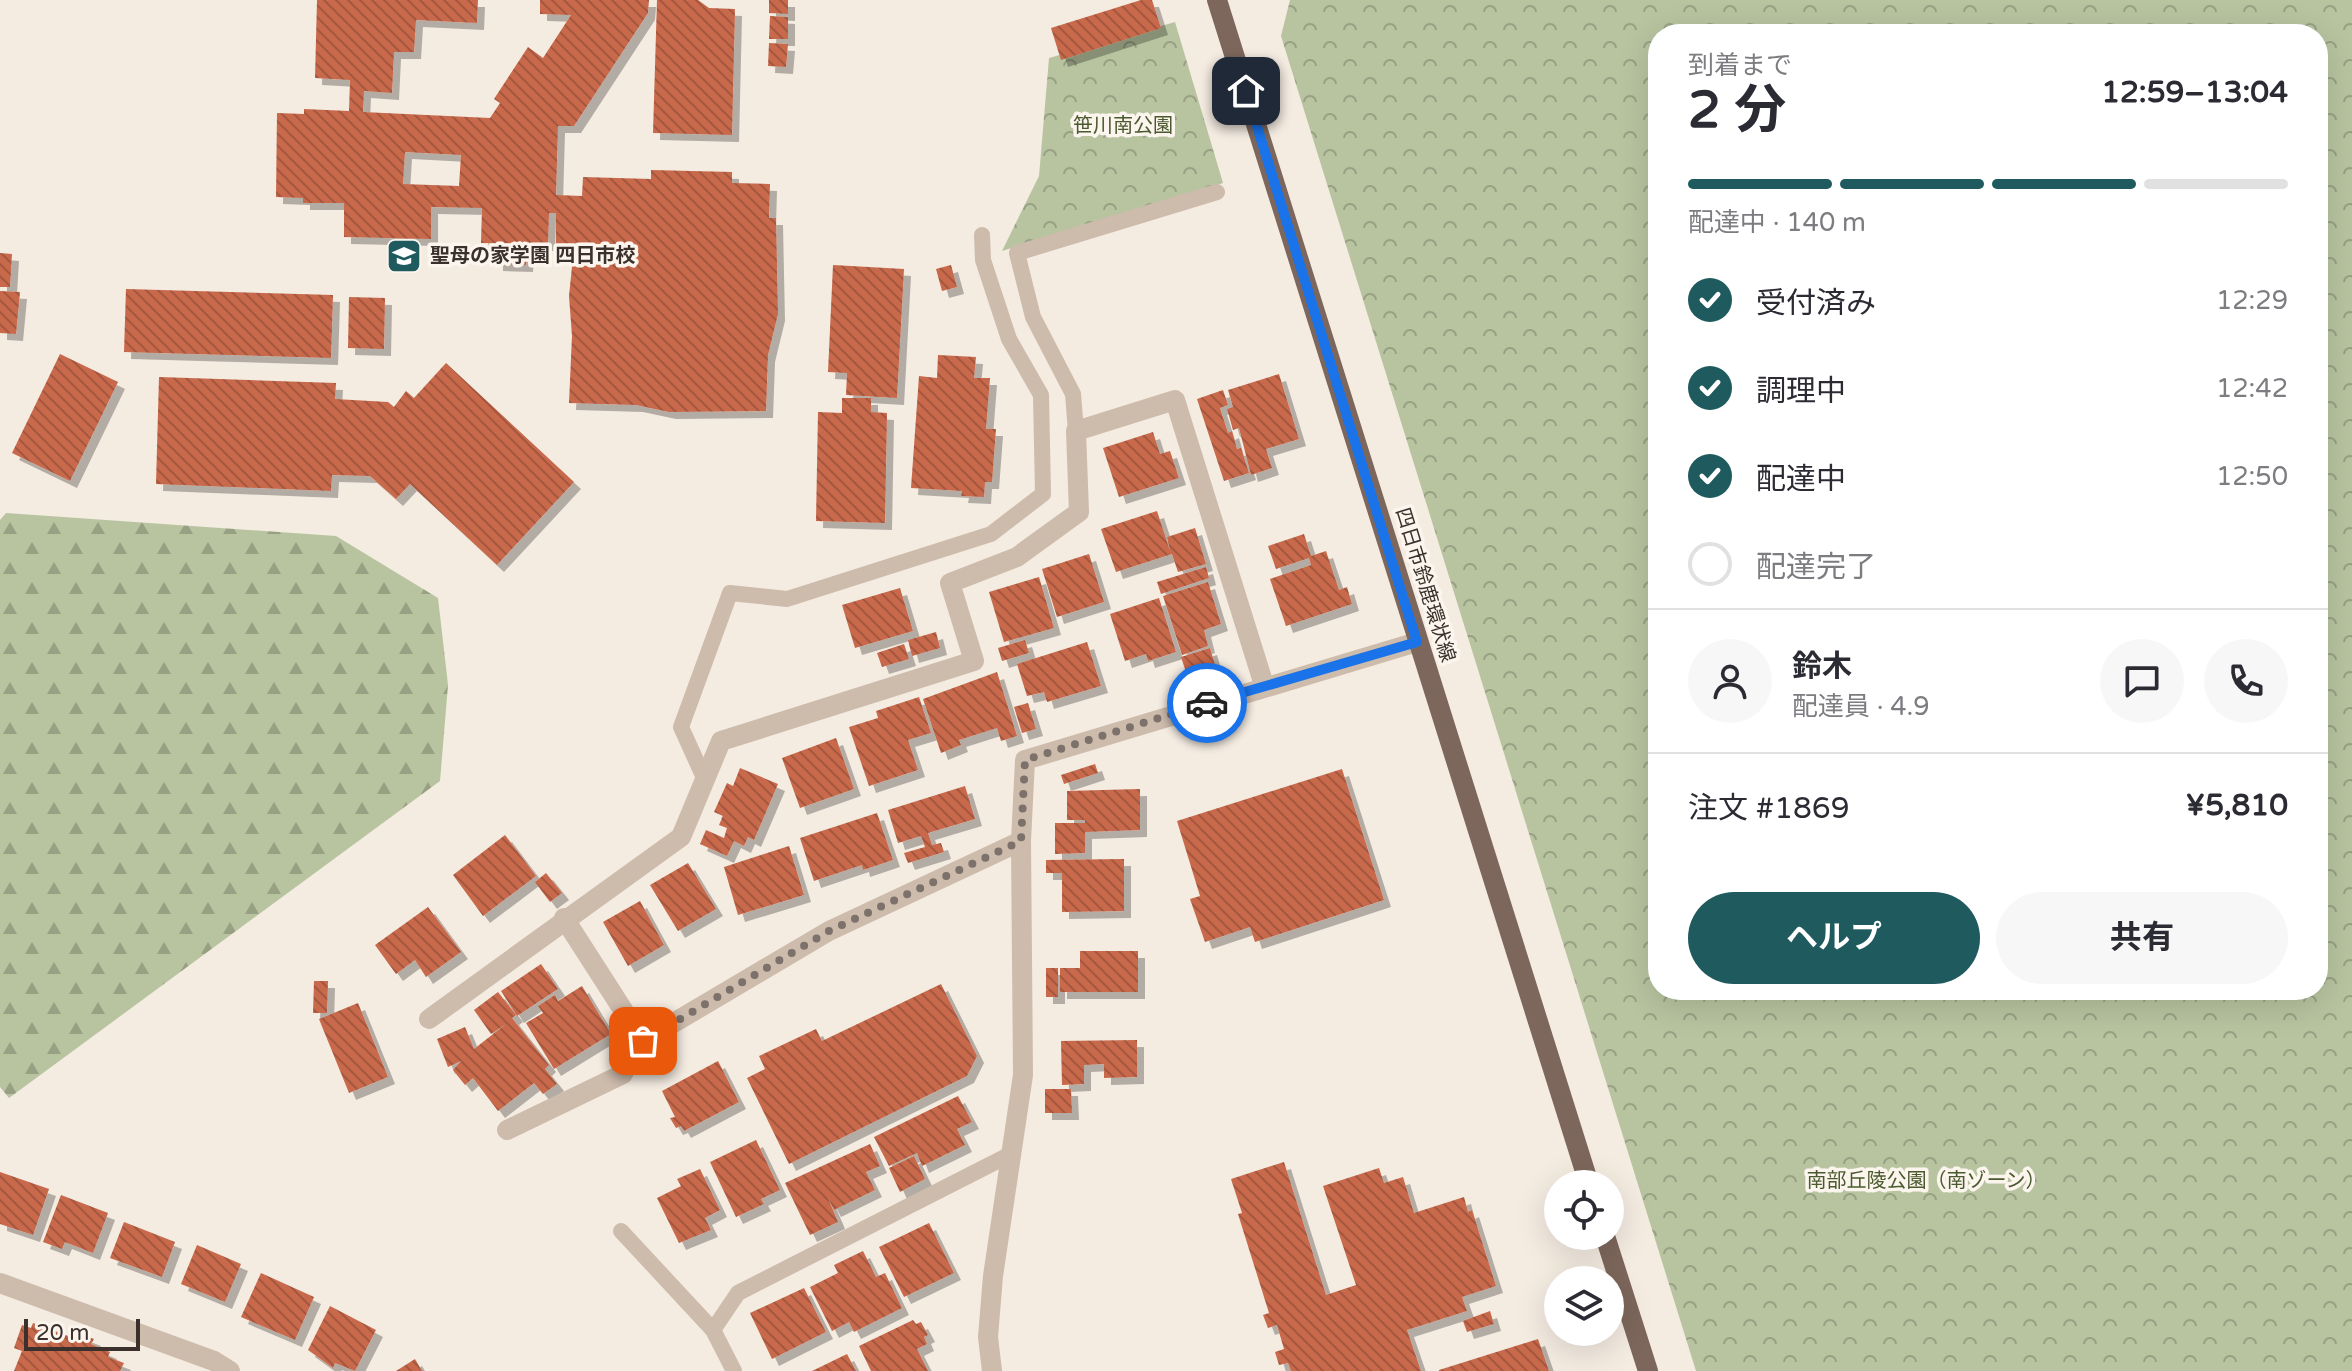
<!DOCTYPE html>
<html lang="ja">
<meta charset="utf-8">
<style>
body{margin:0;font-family:"Varela Round","Noto Sans JP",sans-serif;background:#f7f7f7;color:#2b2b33;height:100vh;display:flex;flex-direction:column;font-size:30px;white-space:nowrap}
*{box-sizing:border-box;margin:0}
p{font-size:26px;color:#7c7c81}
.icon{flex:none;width:44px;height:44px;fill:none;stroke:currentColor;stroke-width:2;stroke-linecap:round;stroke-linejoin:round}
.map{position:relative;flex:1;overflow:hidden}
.details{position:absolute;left:1648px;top:24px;width:680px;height:976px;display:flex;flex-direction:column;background:#fff;border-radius:32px;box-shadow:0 8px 32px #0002}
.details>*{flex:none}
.tools{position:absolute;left:1544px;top:1170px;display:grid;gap:16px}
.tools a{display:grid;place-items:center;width:80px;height:80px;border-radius:50%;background:#fff;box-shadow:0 8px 32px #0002;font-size:40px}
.scale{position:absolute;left:24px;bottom:20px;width:116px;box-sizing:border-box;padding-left:8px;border:4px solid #3b302b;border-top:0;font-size:22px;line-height:28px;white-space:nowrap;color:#3b302b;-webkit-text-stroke:6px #fbf5ee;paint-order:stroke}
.pin{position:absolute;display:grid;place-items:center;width:68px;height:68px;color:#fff;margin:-34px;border-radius:16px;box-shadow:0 4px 12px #0006}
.courier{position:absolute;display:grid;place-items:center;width:80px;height:80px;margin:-40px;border:6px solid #1a73e8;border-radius:50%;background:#fff;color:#222;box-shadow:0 2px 10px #0007}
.headline em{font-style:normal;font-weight:700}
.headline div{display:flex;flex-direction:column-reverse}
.headline{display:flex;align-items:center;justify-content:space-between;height:136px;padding:0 40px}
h1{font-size:52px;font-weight:700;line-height:60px}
.bar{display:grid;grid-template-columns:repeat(4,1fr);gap:12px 8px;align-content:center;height:96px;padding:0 40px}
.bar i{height:10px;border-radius:6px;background:#e1e1e2}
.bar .current{background:#1f5a5e}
.bar p{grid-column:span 4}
.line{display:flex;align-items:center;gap:20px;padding:0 40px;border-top:2px solid #e1e1e2}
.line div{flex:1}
.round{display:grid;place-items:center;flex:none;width:84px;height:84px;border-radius:42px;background:#f7f7f7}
ol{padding:0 40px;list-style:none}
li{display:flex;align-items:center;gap:24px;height:88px}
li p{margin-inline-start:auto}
li .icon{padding:8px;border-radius:50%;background:#1f5a5e;color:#fff;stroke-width:4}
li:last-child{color:#7c7c81}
li i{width:44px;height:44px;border:4px solid #e1e1e2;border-radius:50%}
.button{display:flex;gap:16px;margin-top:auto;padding:16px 40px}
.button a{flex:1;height:92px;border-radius:48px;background:#1f5a5e;color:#fff;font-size:32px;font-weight:700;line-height:92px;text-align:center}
.button a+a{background:#f7f7f7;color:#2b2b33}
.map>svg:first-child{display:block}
.forest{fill:url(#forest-firs)}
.park{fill:url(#park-crowns);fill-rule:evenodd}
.building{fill:url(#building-back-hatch);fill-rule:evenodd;filter:url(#shadow)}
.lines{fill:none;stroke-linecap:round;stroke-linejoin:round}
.service{stroke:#cdbbac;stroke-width:16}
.minor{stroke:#cdbbac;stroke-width:20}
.primary{stroke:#7d675c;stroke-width:20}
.done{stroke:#7c716b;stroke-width:8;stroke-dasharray:0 14.4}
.route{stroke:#1a73e8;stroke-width:10}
.labels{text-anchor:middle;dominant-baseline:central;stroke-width:7;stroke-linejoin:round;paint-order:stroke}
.park-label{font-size:20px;fill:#4a5a2e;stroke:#fbf5ee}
.poi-label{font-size:20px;font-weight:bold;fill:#3b302b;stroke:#fbf5ee;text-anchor:start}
.street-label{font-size:20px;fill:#3b302b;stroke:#fbf5ee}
</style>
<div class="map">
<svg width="2352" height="1371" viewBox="0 0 2352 1371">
<defs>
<pattern id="forest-firs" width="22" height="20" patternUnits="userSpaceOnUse" patternTransform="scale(2)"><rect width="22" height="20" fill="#b8c4a0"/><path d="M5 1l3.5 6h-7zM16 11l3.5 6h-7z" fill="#97a083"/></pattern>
<pattern id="park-crowns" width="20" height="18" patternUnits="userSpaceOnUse" patternTransform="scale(2)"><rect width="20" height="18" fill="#b8c4a0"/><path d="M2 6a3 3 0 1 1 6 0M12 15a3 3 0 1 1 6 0" fill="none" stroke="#97a083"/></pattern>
<pattern id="building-back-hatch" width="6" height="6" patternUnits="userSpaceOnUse" patternTransform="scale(2)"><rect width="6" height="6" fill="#c8694b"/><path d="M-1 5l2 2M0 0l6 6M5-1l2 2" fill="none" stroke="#a4573f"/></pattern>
<filter id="shadow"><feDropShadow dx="7" dy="7" stdDeviation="0" flood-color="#0004"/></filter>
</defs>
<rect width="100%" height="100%" fill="#f4ebe1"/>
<path class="forest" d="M6,513L336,536L438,598L448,685L440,781L9,1098L0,1087V520Z"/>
<g class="park">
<path d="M1290,0H2352V1371H1696L1281,36ZM1658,34H2318V990H1658Z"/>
<path d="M1175,22L1223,183L1002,251L1039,176L1049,58Z"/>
</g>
<g class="building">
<path d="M317,0H478L477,23L416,20L414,52H394L392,93L364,91L363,112L490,118L500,103L494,99L528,47L543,58L571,15L540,14V0H649L648,13L574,126H558L556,195L582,196L583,177L651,179V170L732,172V183L770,184L769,218H776L778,314L768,355L766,411L669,412L636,405L569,403L572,336L569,296L574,247H556V213H549L548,244L481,243L482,208L431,207V239L344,237V203H303V198L276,197L277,113L304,114V109L349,111L350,80L315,78ZM405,152L461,155L459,186L403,184Z"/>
<path d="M657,0H698L709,8L735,9L732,135L653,133Z"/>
<path d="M769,0H788V14L769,13Z"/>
<path d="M1141,0H1152L1161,28L1061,60L1051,28Z"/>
<path d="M770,16L788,17V39H769Z"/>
<path d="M769,43L788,44L786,67L768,66Z"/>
<path d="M496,251L527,252L526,265L496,264Z"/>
<path d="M0,253L12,254L10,287H0Z"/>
<path d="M833,265L904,269L897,398L846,395L847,373L828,372Z"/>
<path d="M951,265L957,287L942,291L936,269Z"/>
<path d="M126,289L333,295L331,358L124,352Z"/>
<path d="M0,291L20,292L16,334L0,333Z"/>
<path d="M349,297L385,298L384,349L348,348Z"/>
<path d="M60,354L118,382L70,481L12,453Z"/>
<path d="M938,355L976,357L974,378H990L986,429H996L992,482H985L984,497L961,496L962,491L911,488L919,376L937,378Z"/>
<path d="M446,363L574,482L497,565L410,484L396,499L370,476L332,475L331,491L156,484L159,377L336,383L335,399L388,402L394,407L406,391L414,398Z"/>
<path d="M1279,374L1299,439L1266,449L1272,468L1251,475L1239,428L1233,430L1227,409L1233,407L1228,390Z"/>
<path d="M1223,390L1228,405L1220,408L1228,433L1232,431L1237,449L1241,448L1249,473L1224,481L1197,399Z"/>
<path d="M842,398H871V412L887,413L885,523L816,521L818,412L842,413Z"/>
<path d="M1153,432L1160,454L1170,451L1179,478L1119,497L1103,448Z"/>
<path d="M1157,511L1170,551L1167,537L1195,528L1206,564L1178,572L1172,554L1116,572L1101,529Z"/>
<path d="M1304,534L1311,556L1326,551L1339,590L1347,587L1352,604L1286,626L1270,579L1311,565L1309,558L1276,569L1268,546Z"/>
<path d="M1089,554L1104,602L1057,617L1042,569Z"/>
<path d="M1206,567L1209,578L1161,594L1157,582Z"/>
<path d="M1039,577L1054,628L1004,642L989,592Z"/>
<path d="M1208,582L1221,624L1204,630L1208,646L1182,655L1163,596Z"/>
<path d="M900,588L913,631L855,648L842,605Z"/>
<path d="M1159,598L1176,652L1148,661L1146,654L1125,661L1110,614Z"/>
<path d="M936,632L940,648L912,656L908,640Z"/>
<path d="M1025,640L1029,653L1002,661L998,648Z"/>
<path d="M1087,642L1101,686L1047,702L1044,692L1027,696L1017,664Z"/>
<path d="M904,644L909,659L882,667L877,653Z"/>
<path d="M1210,648L1217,672L1189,681L1181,657Z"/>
<path d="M997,672L1017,736L1001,741L997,728L959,740L961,745L941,753L923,699Z"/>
<path d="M919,697L931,733L908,740L918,770L869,786L849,727L878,718L876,711Z"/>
<path d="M1028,703L1036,729L1022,733L1014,707Z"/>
<path d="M836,738L854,789L800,808L782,758Z"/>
<path d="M1095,764L1098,773L1064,784L1061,775Z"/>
<path d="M740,768L778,784L754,840L748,837L744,846L734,841L727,856L700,844L706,830L724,838L727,828L719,825L723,816L714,812L727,783L733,786Z"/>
<path d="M1342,769L1384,900L1255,942L1250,927L1205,942L1190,899L1200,896L1177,821Z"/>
<path d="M965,786L975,819L928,833L932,845L941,843L944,852L908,863L904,853L925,847L921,836L898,843L888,810Z"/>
<path d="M1140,789V830L1085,832V853L1055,854V823H1085V820H1067V791Z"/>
<path d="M877,813L893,860L863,870L862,865L814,881L800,838Z"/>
<path d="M505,835L536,876L483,916L453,875Z"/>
<path d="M789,846L804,895L738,915L724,867Z"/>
<path d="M1124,859V911L1062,912V873H1046V860Z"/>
<path d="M688,863L716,909L678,931L650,885Z"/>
<path d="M546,873L562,893L550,902L535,882Z"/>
<path d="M640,901L664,945L628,966L603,922Z"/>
<path d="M428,907L461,952L426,977L415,960L396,974L375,945Z"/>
<path d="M1080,951H1138V992H1060V968H1080Z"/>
<path d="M541,964L558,989L517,1016L501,991Z"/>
<rect x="1046" y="968" width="12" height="29"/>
<path d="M314,981H328L327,1013H313Z"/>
<path d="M941,984L977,1056L967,1076L789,1164L747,1078L765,1069L759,1056L816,1029L822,1041Z"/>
<path d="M582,986L611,1034L554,1069L526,1023L543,1013L538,1006L555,995L558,1001Z"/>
<path d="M498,992L516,1015L512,1018L549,1065L545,1069L557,1084L543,1094L534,1083L498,1111L473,1078L465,1085L453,1070L461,1061L448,1067L437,1039L465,1027L474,1049L506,1024L491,1034L474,1010Z"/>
<path d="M358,1003L388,1077L349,1093L319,1019Z"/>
<path d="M1137,1040V1077L1104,1078V1064L1084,1065V1084L1062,1085L1061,1041Z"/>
<path d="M718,1061L739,1102L684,1131L681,1126L676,1128L670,1118L675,1117L662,1091Z"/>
<path d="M1045,1089H1071L1072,1113H1045Z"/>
<path d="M958,1096L972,1122L957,1129L965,1145L922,1166L917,1153L889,1166L874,1137Z"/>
<path d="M756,1140L780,1190L761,1199L764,1204L736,1217L710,1162Z"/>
<path d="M870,1144L880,1166L866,1172L875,1190L834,1210L827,1196L838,1222L810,1235L785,1183Z"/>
<path d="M914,1156L925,1179L900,1192L889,1168Z"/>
<path d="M1284,1162L1326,1295L1356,1285L1323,1186L1379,1168L1384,1183L1403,1177L1414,1213L1464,1197L1468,1212L1472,1210L1496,1286L1462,1297L1467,1311L1407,1330L1421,1371H1291L1288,1363L1279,1365L1275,1352L1284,1349L1277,1325L1268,1328L1263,1315L1269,1313L1238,1214L1242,1213L1231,1179Z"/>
<path d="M700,1169L720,1210L705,1218L711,1230L679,1243L657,1198L681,1186L677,1179Z"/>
<path d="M0,1172L49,1189L33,1235L0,1224Z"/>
<path d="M61,1195L108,1213L93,1253L65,1242L62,1249L43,1242Z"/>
<path d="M124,1222L175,1242L162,1277L110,1258Z"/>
<path d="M929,1223L954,1273L904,1297L879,1247Z"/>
<path d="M197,1245L241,1264L225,1302L181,1284Z"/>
<path d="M863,1251L876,1277L885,1273L902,1308L854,1332L849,1322L832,1331L810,1287L838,1273L834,1265Z"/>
<path d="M261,1273L314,1297L295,1340L241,1317Z"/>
<path d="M804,1288L826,1332L772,1359L750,1313Z"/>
<path d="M330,1306L376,1330L355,1371L335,1363L333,1368L308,1350Z"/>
<path d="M1490,1311L1494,1324L1467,1332L1463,1321Z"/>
<path d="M913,1320L916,1324L921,1322L928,1335L924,1337L927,1344L917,1349L928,1371H871L859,1346Z"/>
<path d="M33,1323L71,1337L73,1331L94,1339L91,1344L110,1352L108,1357L124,1363L120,1371H14L22,1351L14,1348L22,1325L31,1328Z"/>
<path d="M1538,1339L1549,1371H1439V1370Z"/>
<path d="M847,1354L856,1371H812Z"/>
<path d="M415,1359L422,1371H396Z"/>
</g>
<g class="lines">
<g class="service">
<path d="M1076,431L1073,394L1033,317L1017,253L1217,192"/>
<path d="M705,780L681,727L730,593L787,599L991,534L1043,494L1041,395L1009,339L983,260L982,235"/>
<path d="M621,1231L713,1330L734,1371"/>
<path d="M713,1330L738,1293L1013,1153"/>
</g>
<g class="minor">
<path d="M564,918L643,1041L829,931L1021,841"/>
<path d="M429,1019L681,837L721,741L974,661L950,583L1017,557L1079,512L1076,431L1175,400L1264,685"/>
<path d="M507,1130L623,1074L639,1034"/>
<path d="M0,1283L214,1361L230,1371"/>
<path d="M992,1371L988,1337L993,1276L1023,1075L1021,841L1025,760L1417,642"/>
</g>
<g class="primary">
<path d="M1217,0L1589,1184"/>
<path d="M1605,1236L1648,1371"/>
</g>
</g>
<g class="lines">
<path class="done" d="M643,1041L829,931L1021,841L1025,760L1207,703"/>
<path class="route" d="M1207,703L1417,642L1246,91"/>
</g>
<defs>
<g id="school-square" transform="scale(1.8)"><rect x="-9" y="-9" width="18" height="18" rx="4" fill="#1f5a5e" stroke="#fbf5ee"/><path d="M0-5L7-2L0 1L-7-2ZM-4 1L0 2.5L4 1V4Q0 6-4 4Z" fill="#fff"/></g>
</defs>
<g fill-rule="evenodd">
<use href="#school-square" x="404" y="256"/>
</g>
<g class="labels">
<g class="park-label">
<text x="1123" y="126">笹川南公園</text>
<text x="1926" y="1181">南部丘陵公園（南ゾーン）</text>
</g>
<g class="poi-label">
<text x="430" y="256">聖母の家学園 四日市校</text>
</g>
<g class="street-label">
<text transform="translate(1425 585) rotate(73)">四日市鈴鹿環状線</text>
</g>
</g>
</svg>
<div class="tools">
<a><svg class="icon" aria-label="locate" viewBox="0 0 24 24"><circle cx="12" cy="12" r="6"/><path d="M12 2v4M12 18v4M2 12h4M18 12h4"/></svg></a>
<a><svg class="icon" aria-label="layers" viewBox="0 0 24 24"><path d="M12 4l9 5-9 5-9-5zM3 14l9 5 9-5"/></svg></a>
</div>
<div class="scale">20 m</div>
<div class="pin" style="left:643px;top:1041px;background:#ea580c"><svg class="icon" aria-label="bag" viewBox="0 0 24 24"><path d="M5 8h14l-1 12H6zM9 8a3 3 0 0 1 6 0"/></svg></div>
<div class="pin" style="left:1246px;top:91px;background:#1f2937"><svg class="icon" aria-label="home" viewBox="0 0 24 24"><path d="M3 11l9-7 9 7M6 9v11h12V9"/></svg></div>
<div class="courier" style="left:1207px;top:703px"><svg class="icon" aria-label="car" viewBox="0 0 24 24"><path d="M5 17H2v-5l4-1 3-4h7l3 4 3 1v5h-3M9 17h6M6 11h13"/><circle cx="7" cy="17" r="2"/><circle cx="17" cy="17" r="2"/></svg></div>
<section class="details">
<div class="headline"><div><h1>2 分</h1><p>到着まで</p></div><em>12:59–13:04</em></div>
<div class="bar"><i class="current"></i><i class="current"></i><i class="current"></i><i></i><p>配達中 · 140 m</p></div>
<ol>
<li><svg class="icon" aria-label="check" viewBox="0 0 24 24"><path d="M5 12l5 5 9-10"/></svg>受付済み<p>12:29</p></li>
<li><svg class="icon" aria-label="check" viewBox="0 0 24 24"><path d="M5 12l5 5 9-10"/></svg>調理中<p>12:42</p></li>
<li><svg class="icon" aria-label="check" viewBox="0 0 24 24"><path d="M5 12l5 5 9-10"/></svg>配達中<p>12:50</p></li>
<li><i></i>配達完了</li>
</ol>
<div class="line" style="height:144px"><a class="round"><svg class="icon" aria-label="person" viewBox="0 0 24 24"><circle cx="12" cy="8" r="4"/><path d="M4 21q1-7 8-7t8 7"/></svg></a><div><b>鈴木</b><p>配達員 · 4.9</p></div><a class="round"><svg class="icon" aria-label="chat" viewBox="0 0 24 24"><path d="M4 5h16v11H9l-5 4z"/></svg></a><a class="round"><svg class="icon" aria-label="phone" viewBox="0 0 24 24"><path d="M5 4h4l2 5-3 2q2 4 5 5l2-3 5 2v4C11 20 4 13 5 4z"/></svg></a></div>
<div class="line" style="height:104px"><div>注文 #1869</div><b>¥5,810</b></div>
<div class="button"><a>ヘルプ</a><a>共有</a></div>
</section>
</div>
